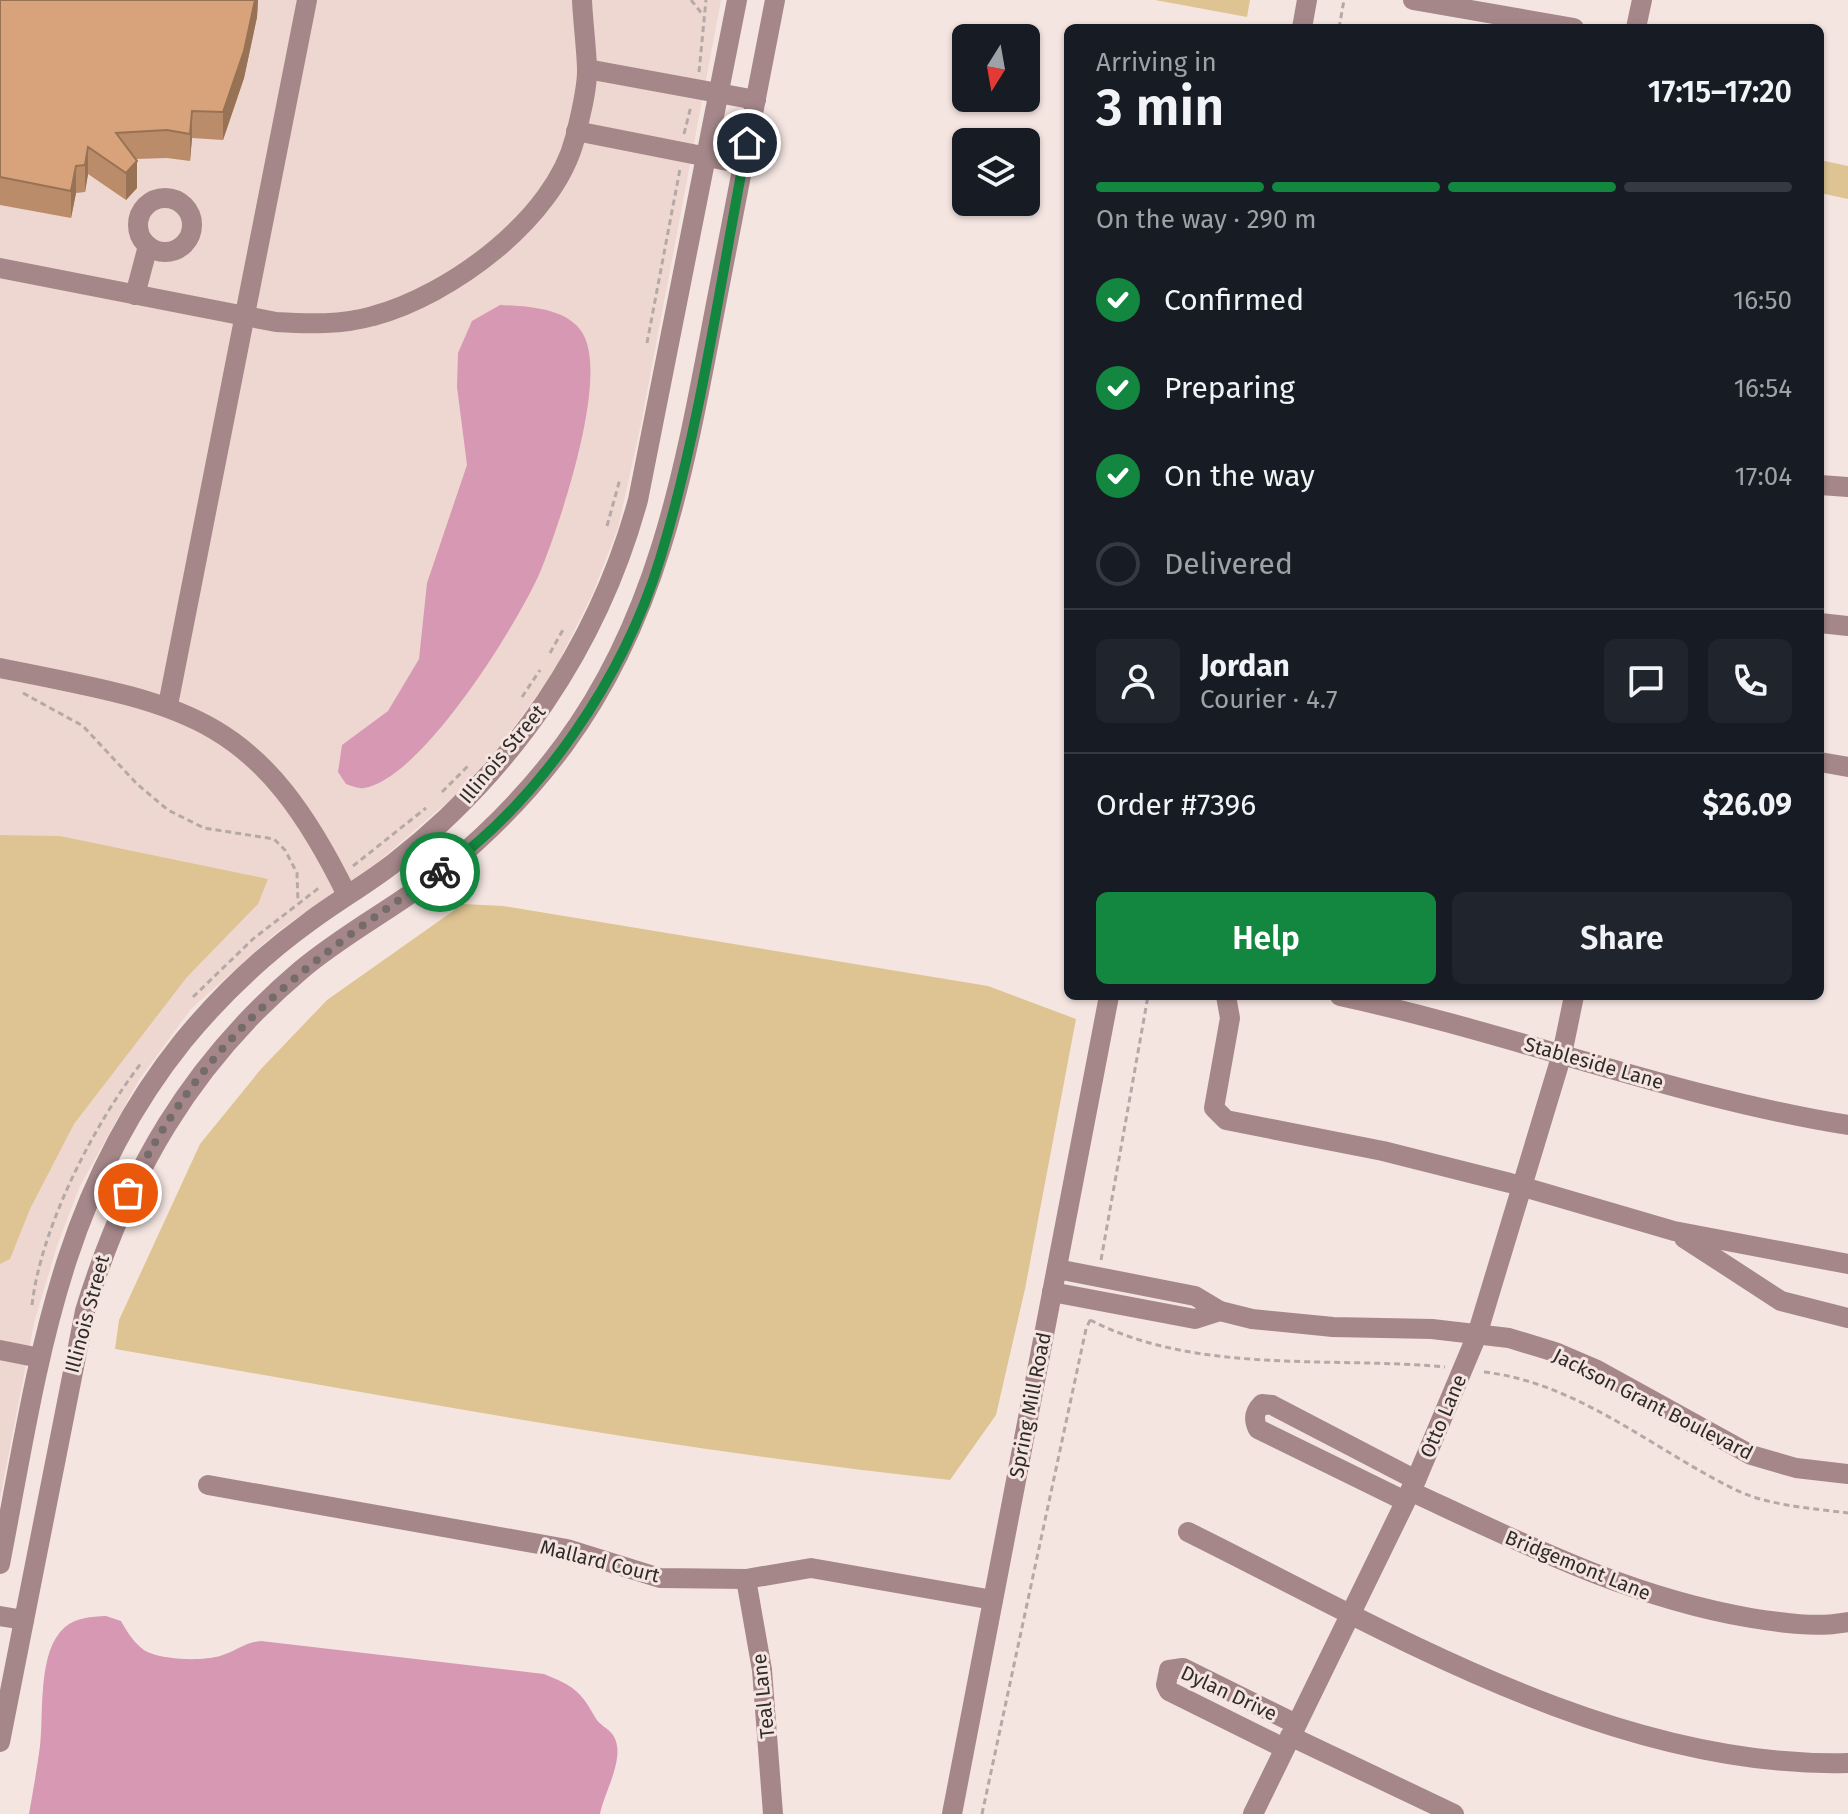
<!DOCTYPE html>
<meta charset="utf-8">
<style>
body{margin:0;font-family:"Fira Sans",sans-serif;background:#20242c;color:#f1f3f6;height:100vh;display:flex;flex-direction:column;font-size:30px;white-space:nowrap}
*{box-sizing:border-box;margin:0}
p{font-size:26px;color:#9ea1a6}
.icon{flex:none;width:44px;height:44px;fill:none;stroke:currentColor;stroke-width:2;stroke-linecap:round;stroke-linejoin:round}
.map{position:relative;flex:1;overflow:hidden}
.drawer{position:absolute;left:1064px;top:24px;width:760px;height:976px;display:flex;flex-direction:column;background:#171b24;border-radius:12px;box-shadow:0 2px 6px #0004}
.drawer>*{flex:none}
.needle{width:52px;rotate:191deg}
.tools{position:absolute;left:952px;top:24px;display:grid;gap:16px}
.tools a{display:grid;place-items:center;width:88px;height:88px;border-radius:12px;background:#171b24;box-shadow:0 2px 6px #0004;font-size:40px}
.pin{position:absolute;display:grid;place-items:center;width:68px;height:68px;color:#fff;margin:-34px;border:4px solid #fff;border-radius:50%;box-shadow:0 2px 8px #0007}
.courier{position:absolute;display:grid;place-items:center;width:80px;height:80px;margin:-40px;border:6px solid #13863f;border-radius:50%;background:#fff;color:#222;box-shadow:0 2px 10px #0007}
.headline em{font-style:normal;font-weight:600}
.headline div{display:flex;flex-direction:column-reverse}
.headline{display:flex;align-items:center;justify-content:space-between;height:136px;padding:0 32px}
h1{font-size:52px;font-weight:600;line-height:60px}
.bar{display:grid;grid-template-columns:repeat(4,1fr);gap:12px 8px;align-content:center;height:96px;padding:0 32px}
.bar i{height:10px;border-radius:6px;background:#363941}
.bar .on{background:#13863f}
.bar p{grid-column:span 4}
.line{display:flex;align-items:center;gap:20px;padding:0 32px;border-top:2px solid #363941}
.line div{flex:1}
.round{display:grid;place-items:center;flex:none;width:84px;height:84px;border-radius:12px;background:#20242c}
ol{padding:0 32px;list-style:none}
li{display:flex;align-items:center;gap:24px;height:88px}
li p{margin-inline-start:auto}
li .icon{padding:8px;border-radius:50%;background:#13863f;color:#fff;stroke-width:4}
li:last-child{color:#9ea1a6}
li i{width:44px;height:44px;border:4px solid #363941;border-radius:50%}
.primary-button{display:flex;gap:16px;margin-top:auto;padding:16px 32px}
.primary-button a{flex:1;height:92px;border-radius:12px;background:#13863f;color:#fff;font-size:32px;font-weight:600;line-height:92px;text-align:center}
.primary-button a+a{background:#20242c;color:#f1f3f6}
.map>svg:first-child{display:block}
.built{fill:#eed7d0}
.green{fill:#dfc493}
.water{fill:#d798b4}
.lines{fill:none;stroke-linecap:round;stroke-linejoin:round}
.path{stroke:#b5a9a6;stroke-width:3;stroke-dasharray:6 4;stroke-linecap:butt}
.minor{stroke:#a58789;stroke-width:20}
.wall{fill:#ba8c69}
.shaded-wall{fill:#977255}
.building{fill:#d8a37a;stroke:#977255;stroke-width:2}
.done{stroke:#756c69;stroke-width:8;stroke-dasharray:0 14.4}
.route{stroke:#13863f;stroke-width:10}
.labels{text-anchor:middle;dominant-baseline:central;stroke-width:6;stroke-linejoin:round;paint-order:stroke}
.street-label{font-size:20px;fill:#302b29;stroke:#f4e5e1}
</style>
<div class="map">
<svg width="1848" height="1814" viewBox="0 0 1848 1814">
<rect width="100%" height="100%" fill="#f4e5e1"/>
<path class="built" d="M0,0H721L641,424L618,528L592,595L553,673L503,742L459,792L378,862L277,932L191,1009L139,1080L80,1186L57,1246L34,1323L0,1499Z"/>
<g class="green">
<path d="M1155,0H1250L1247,17Z"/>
<path d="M1820,160L1848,166V199L1820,193Z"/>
<path d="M0,835L60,836L268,879L258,904L187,977L74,1124L30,1209L10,1259L0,1264Z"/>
<path d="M463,904L503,906L988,986L1076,1019L1025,1289L996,1415L950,1480C669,1450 392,1397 115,1349L119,1320L200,1144L261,1069L327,1000Z"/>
</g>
<g class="water">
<path d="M500,305C526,306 569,308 583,334C609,379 560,523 541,570C519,622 422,779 364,788C359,789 352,786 346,784L338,772L342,745L388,711L419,659L427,583L467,465L457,387L458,353L472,321Z"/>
<path d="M106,1616L121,1621C127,1632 138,1649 150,1653C168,1660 202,1661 220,1656C235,1652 245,1642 261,1641L544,1674C573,1686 580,1690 595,1717C599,1725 608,1728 613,1735C627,1756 604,1792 600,1814H29C33,1791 37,1769 40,1746C44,1713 37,1651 65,1627C77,1617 91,1617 106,1616Z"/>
</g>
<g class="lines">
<g class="path">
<path d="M691,0L703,15"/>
<path d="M1339,28L1344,0"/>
<path d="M699,72L706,0"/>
<path d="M684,134L691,106"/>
<path d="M647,343L680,169"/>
<path d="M607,526L620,479"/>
<path d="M550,653L564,628"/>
<path d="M23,693L83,726L137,784L168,810L204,828L274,839L285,850L297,873L298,902"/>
<path d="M522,697L540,670"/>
<path d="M442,792L468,766"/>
<path d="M353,866L426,808"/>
<path d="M193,997L253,939L320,887"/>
<path d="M1101,1260L1148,996"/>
<path d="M32,1305C41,1227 94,1124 142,1062"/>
<path d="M1090,1320C1198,1375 1328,1356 1445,1367"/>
<path d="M1484,1372C1578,1383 1651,1448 1734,1489C1768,1506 1811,1508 1848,1513"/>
<path d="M982,1814L1086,1329L1091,1318"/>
</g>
<g class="minor">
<path d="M1413,0L1574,28"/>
<path d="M1302,28L1307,0"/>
<path d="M1636,28L1642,0"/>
<path d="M587,69L756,100"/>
<path d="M576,131L743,164"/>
<circle cx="165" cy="225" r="27"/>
<path d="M0,268L276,322C308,324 342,325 373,316C449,296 555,219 575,138C580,117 588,88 587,67C586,44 583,22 582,0"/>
<path d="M135,295L148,246"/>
<path d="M1820,485L1848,487"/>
<path d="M1820,623L1848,626"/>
<path d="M0,668C186,705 258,713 347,895"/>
<path d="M168,705L307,0"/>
<path d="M1820,762L1848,767"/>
<path d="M1226,996L1230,1018L1214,1108L1226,1120L1383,1151L1510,1183L1674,1231L1848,1264"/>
<path d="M1340,996C1511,1033 1675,1097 1848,1125"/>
<path d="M1684,1238L1781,1301L1848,1318"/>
<path d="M1057,1269L1195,1296L1220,1311L1252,1319L1333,1327L1432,1329L1509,1338L1555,1352L1597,1370L1751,1455L1796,1468L1848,1474"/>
<path d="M1052,1292L1195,1319L1220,1311"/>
<path d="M0,1350L40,1358"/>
<path d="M208,1485L567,1549L660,1578L746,1579L811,1568L993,1600"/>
<path d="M1410,1491C1522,1543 1628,1597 1751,1618C1783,1623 1816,1628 1848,1622"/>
<path d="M1405,1501L1258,1429C1253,1419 1254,1412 1262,1404L1272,1405L1416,1480"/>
<path d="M1188,1532C1390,1632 1616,1769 1848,1763"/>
<path d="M0,1564C37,1373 56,1199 183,1041C220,996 262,956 309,922C337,901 367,884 394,863C513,770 598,646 638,500L737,0"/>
<path d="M746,1579L762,1670L773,1814"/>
<path d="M0,1616L24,1620"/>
<path d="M1290,1736L1454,1814"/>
<path d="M0,1742L85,1311C127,1174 190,1064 301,970C346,932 400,905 446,868C490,832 530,791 564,745C661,614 686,460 716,304C736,202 756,101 775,0"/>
<path d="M1284,1748L1169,1691L1166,1685L1169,1670L1183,1668L1296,1724"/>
<path d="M952,1814L1109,996"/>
<path d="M1253,1814L1416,1480L1477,1335L1562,1054L1574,996"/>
</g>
</g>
<path class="wall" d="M0,0H258L257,17L244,78L223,140L192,138L190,161L167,158L136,159L137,188L126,200L88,174L85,192L76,193L71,218L0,205Z"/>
<g class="shaded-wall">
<path d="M255,0H258L257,17L244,78L223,140V112Z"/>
<path d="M192,111V138L190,161V134Z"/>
<path d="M88,147V174L85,192V165Z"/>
<path d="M137,161V188L126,200V173Z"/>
<path d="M76,166V193L71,218V191Z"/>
</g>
<path class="building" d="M0,0H255L244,51L223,112L192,111L190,134L167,130L116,133L137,161L126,173L88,147L85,165L76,166L71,191L0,177Z"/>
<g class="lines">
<path class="done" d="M128,1193C204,1037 301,966 440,872"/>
<path class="route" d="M440,872C541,800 624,677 660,559C701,424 720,281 747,143"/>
</g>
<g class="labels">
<g class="street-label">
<text transform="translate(502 754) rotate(-50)">Illinois Street</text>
<text transform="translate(1594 1063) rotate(16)">Stableside Lane</text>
<text transform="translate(87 1314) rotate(-75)">Illinois Street</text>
<text transform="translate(1653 1404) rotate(27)">Jackson Grant Boulevard</text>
<text transform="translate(1030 1405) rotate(-79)">Spring Mill Road</text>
<text transform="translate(1443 1416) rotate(-67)">Otto Lane</text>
<text transform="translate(600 1561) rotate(14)">Mallard Court</text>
<text transform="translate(1578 1565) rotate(22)">Bridgemont Lane</text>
<text transform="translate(1229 1693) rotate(25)">Dylan Drive</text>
<text transform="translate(763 1696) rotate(-96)">Teal Lane</text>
</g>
</g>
</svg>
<div class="tools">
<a><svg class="needle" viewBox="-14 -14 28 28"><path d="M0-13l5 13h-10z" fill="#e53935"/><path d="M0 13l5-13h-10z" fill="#9ea1a6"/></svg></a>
<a><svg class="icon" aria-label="layers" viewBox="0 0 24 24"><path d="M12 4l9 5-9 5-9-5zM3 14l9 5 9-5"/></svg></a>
</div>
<div class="pin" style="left:128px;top:1193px;background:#ea580c"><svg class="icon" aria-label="bag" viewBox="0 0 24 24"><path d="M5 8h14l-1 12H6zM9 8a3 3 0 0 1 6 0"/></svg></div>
<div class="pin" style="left:747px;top:143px;background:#1f2937"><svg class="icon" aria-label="home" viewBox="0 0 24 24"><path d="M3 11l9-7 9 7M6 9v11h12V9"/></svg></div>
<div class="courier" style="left:440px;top:872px"><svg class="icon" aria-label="bike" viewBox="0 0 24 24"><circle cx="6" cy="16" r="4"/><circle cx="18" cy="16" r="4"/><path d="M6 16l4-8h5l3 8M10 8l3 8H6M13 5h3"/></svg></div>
<section class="drawer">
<div class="headline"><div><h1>3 min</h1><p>Arriving in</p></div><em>17:15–17:20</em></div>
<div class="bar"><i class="on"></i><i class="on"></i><i class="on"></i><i></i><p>On the way · 290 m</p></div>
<ol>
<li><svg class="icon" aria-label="check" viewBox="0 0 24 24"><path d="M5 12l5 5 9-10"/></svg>Confirmed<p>16:50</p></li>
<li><svg class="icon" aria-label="check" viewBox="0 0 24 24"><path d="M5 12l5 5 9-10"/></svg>Preparing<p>16:54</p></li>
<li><svg class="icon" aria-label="check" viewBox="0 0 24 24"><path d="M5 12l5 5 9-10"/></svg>On the way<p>17:04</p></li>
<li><i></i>Delivered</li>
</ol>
<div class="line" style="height:144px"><a class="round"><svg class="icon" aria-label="person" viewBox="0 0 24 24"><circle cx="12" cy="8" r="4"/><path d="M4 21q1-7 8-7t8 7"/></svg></a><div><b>Jordan</b><p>Courier · 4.7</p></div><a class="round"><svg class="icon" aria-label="chat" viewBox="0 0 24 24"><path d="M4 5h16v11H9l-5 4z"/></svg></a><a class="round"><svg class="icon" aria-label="phone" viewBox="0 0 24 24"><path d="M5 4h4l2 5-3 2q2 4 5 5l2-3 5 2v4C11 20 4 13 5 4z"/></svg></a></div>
<div class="line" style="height:104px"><div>Order #7396</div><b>$26.09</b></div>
<div class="primary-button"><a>Help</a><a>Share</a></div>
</section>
</div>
